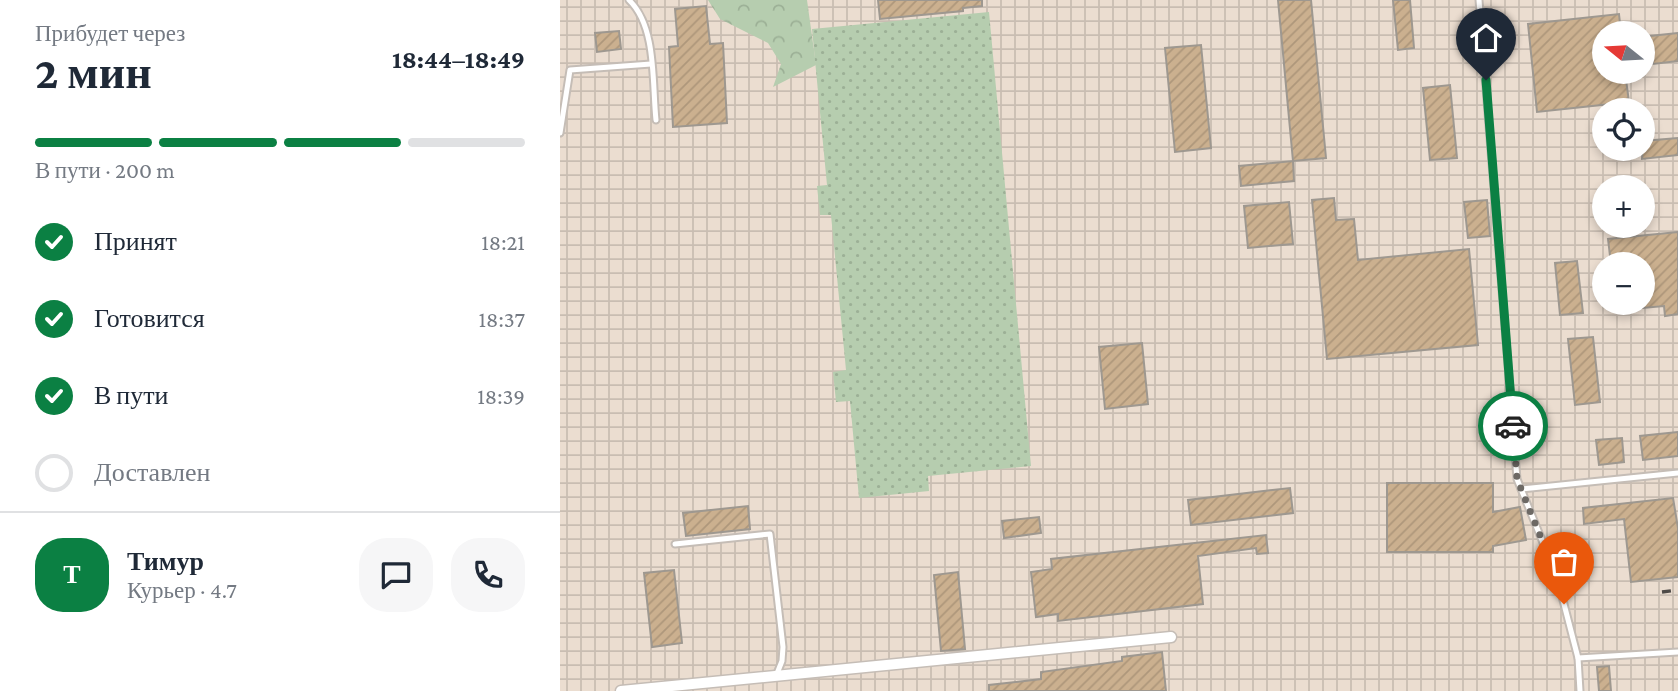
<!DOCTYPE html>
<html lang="ru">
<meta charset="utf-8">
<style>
body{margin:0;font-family:"Crimson Pro",serif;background:#f6f6f7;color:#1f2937;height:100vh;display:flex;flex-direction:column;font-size:26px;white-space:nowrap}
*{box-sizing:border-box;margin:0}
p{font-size:23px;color:#747a83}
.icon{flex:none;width:38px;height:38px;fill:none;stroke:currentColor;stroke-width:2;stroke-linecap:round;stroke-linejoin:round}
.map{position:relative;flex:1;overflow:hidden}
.drawer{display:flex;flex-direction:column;background:#fff;width:560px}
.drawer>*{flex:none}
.needle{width:46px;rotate:288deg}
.controls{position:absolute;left:1032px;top:21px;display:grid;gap:14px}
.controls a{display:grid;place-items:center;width:63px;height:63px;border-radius:50%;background:#fff;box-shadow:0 4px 10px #0003;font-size:35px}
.pin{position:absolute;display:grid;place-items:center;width:60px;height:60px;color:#fff;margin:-72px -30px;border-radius:50% 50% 50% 0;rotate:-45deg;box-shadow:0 0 7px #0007}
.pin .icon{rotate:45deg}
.courier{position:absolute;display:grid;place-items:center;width:70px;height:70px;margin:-35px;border:5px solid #0b8043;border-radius:50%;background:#fff;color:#222;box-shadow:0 2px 9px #0007}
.overview em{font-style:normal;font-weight:700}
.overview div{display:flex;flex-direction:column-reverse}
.overview{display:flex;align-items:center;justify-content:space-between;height:119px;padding:0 35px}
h1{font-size:46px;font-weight:700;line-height:52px}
.bar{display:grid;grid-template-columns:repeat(4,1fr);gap:10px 7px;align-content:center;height:84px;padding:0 35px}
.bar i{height:9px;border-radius:5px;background:#e0e1e3}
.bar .current{background:#0b8043}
.bar p{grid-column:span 4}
.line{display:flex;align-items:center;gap:18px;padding:0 35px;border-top:2px solid #e0e1e3}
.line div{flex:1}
.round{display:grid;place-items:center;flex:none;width:74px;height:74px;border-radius:28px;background:#f6f6f7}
ol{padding:0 35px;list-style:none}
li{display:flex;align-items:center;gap:21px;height:77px}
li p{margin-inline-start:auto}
li .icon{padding:7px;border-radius:50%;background:#0b8043;color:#fff;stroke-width:4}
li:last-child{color:#747a83}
li i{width:38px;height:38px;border:4px solid #e0e1e3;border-radius:50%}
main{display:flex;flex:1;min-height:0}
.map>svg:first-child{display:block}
.industrial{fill:url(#industrial-grid);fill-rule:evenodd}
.forest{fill:url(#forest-crowns)}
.garden{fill:url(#garden-dots)}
.building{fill:url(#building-hatch);stroke:#9e9890;stroke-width:2}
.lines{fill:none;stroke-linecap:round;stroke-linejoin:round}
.lane-casing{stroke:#c5bdb6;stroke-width:9}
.street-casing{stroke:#c5bdb6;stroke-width:13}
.lane{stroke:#fff;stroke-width:5}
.street{stroke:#fff;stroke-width:10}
.rail{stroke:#4e4a47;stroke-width:3.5;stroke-dasharray:9 9;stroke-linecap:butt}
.done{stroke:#6d6965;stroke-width:7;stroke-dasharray:0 12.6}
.route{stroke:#0b8043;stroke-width:9}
</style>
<main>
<section class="drawer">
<div class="overview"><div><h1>2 мин</h1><p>Прибудет через</p></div><em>18:44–18:49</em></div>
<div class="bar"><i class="current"></i><i class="current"></i><i class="current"></i><i></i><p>В пути · 200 m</p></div>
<ol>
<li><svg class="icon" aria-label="check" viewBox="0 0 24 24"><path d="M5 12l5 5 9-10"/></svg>Принят<p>18:21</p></li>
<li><svg class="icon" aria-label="check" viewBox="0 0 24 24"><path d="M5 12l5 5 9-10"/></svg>Готовится<p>18:37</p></li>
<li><svg class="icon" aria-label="check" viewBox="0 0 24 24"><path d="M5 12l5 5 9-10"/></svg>В пути<p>18:39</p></li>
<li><i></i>Доставлен</li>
</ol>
<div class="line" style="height:126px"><b class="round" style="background:#0b8043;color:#fff">Т</b><div><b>Тимур</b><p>Курьер · 4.7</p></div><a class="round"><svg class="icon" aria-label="chat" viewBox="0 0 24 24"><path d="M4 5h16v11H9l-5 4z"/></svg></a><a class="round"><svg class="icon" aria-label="phone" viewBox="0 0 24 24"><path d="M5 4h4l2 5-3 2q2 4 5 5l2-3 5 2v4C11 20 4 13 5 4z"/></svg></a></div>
</section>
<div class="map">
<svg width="1118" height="691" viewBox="0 0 1118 691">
<defs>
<pattern id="industrial-grid" width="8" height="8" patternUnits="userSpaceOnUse" patternTransform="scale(1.75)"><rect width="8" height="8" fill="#ebddd0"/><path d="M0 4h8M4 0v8" fill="none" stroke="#c9bdb2"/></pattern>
<pattern id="forest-crowns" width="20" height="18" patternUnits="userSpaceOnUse" patternTransform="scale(1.75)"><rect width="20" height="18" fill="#b6cdaf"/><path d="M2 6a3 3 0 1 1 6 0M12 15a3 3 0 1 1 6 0" fill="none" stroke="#9cb096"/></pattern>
<pattern id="garden-dots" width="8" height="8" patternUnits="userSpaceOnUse" patternTransform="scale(1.75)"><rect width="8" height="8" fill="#b6cdaf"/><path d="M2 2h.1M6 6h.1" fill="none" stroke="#9cb096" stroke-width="1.8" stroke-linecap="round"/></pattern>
<pattern id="building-hatch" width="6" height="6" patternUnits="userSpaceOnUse" patternTransform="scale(1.75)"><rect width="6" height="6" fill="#cbb08f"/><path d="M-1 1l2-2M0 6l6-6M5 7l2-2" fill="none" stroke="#ae977b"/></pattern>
</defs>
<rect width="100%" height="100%" fill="#f2eae2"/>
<path class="industrial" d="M0,0H1118V691H0ZM1045,33H1083V72H1045ZM1045,110H1083V149H1045ZM1045,187H1083V226H1045ZM1045,264H1083V303H1045Z"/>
<path class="forest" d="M148,0H247L256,65L213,87L221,64L208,43L160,19Z"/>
<path class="garden" d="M429,12L471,466L368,476L369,491L299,498L290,401L276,402L273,372L286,370L271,215H260L257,186L267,185L252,29Z"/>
<g class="building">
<path d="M318,0H422V6L403,8V11L320,19Z"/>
<path d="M718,0H751L766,158L733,161Z"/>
<path d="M833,0H850L854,48L838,50Z"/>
<path d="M146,6L150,44L163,43L167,123L113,127L109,47L118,46L115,9Z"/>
<path d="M1059,14L1061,33H1045V72H1065L1069,102L977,112L968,24Z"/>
<path d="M59,31L61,49L37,52L35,33Z"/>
<path d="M1118,33V61L1093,64L1090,36Z"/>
<path d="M641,45L651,148L615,152L605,48Z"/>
<path d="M890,85L897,158L870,160L863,88Z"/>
<path d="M1118,138V155L1082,159L1083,141Z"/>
<path d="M733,161L734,181L681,186L679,166Z"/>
<path d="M774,198L776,220L794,219L798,260L909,249L918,345L767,359L752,200Z"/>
<path d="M927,200L930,236L908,238L904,202Z"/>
<path d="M729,202L733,244L688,248L684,206Z"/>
<path d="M1118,232V314L1105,316L1104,306L1083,308V264H1051L1048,239Z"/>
<path d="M1017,261L1023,313L1000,315L995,263Z"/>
<path d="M1033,337L1040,402L1015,405L1008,339Z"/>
<path d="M582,343L588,404L545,409L539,347Z"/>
<path d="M1118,432V456L1083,460L1080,436Z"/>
<path d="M1062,438L1064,462L1039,465L1036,440Z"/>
<path d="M827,483H933V512L960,507L966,540L933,546V552H827Z"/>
<path d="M730,488L733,513L631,525L628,500Z"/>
<path d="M1113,498L1118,528V577L1071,582L1064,519L1024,524L1023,508Z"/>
<path d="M188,506L190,529L126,536L123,513Z"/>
<path d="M479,517L481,533L444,538L442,521Z"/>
<path d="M706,535L708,553L697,554L696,548L638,556L643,604L498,621V614L476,617L471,572L492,569L491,559Z"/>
<path d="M114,570L122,643L92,647L84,573Z"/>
<path d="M398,572L405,649L381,651L374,575Z"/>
<path d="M602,652L606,691H429V685L481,679V672L562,661V657Z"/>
<path d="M1049,666L1051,691H1039L1037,667Z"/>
</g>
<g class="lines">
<g class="lane-casing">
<g id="lane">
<path d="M69,0C97,27 92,83 96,120"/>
<path d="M919,0L957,479L997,577L1018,658L1020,691"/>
<path d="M0,133L10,70L91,64"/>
<path d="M961,489L1118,473"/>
<path d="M115,544L210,534L223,647L222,661L216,676"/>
<path d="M1018,658L1118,652"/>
</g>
</g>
<g class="street-casing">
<path id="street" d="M61,691L611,637"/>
</g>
<use href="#lane" class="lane"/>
<use href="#street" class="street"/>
<path class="rail" d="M1102,592L1118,590"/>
</g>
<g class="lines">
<path class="done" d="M953,426L957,479L997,577L1004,604"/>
<path class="route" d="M926,80L953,426"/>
</g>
</svg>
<div class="controls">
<a><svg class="needle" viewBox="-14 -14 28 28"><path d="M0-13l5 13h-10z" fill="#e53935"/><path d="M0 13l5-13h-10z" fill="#747a83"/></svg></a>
<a><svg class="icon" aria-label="locate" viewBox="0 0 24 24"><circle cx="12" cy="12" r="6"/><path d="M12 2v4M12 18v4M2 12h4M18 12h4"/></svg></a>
<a>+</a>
<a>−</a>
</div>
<div class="pin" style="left:1004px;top:604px;background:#ea580c"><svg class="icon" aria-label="bag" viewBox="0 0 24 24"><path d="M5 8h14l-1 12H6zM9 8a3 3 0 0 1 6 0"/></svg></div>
<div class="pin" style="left:926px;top:80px;background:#1f2937"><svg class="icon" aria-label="home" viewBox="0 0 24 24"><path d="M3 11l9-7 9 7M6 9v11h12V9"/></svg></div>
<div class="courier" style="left:953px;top:426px"><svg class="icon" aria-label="car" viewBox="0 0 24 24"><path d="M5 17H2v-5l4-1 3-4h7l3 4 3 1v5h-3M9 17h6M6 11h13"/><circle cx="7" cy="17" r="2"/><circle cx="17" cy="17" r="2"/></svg></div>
</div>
</main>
